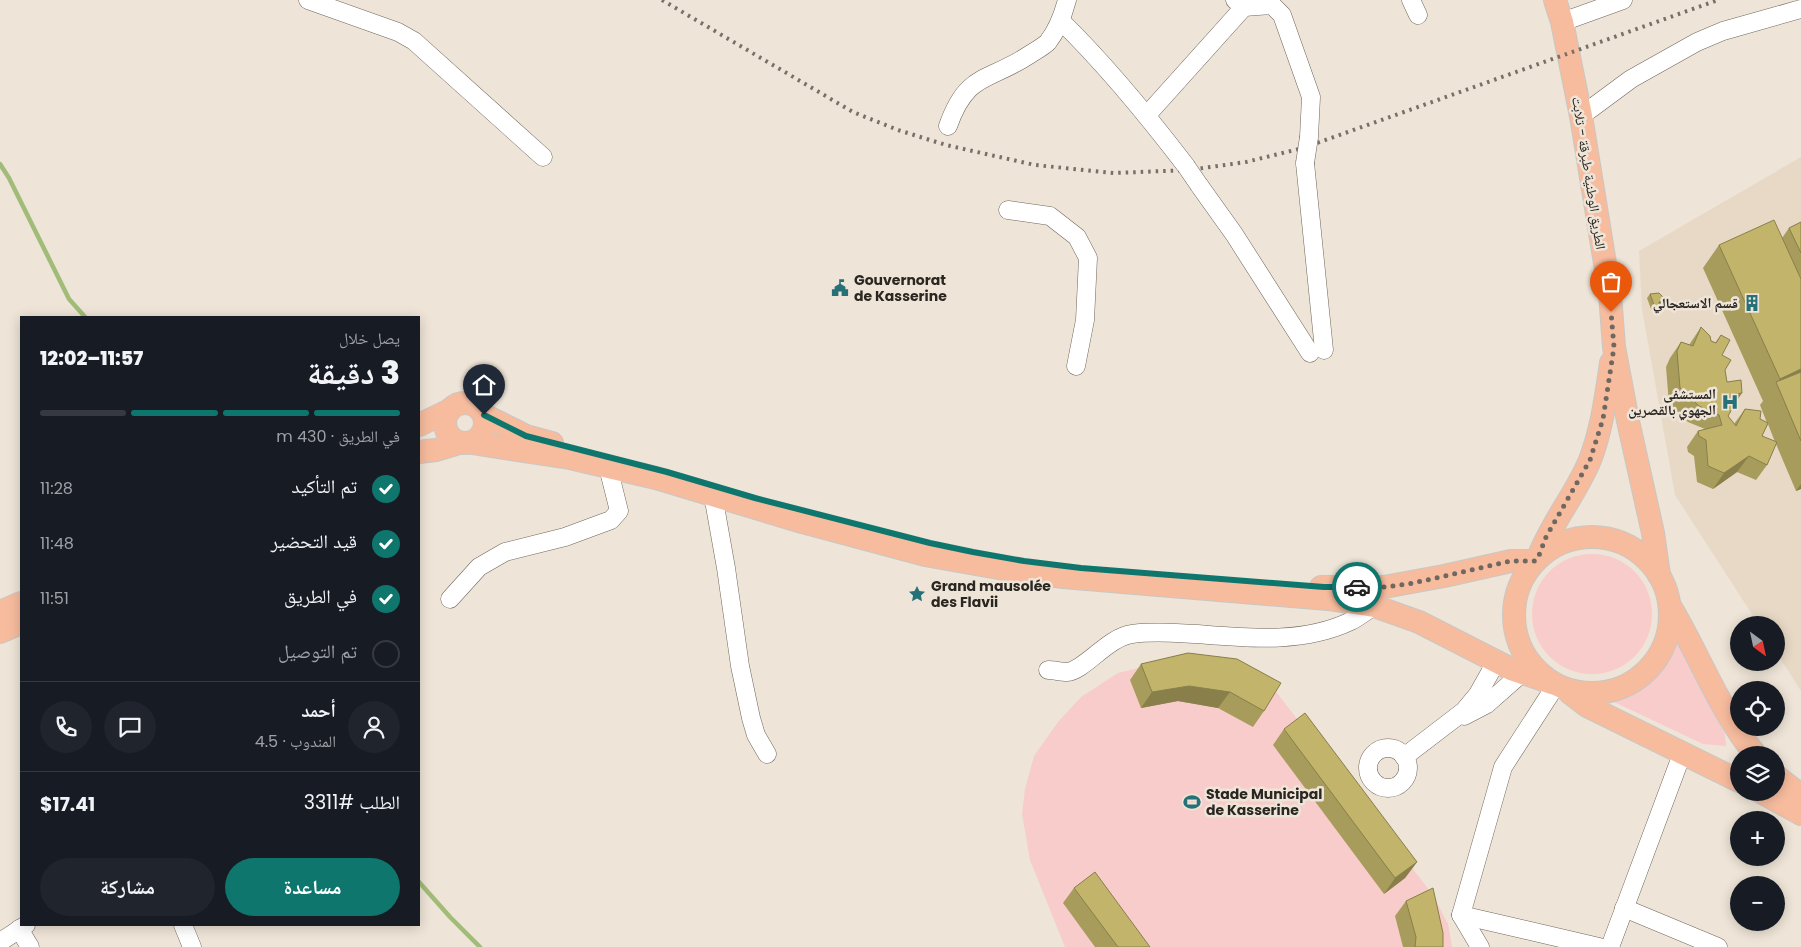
<!DOCTYPE html>
<html lang="ar">
<meta charset="utf-8">
<style>
body{margin:0;font-family:Poppins,"Noto Naskh Arabic",sans-serif;background:#20242c;color:#f1f3f6;direction:rtl;height:100vh;display:flex;flex-direction:column;font-size:19px;white-space:nowrap}
*{box-sizing:border-box;margin:0}
p{font-size:16px;color:#9ea1a6}
.icon{flex:none;width:28px;height:28px;fill:none;stroke:currentColor;stroke-width:2;stroke-linecap:round;stroke-linejoin:round}
.map{position:relative;flex:1;overflow:hidden;direction:ltr}
.side{position:absolute;left:20px;top:316px;width:400px;height:610px;display:flex;flex-direction:column;background:#171b24;border-radius:0px;box-shadow:0 2px 12px #0003;direction:rtl}
.side>*{flex:none}
.needle{width:32px;rotate:147deg}
.tools{position:absolute;left:1730px;top:616px;display:grid;gap:10px}
.tools a{display:grid;place-items:center;width:55px;height:55px;border-radius:50%;background:#171b24;box-shadow:0 2px 12px #0003;font-size:25px}
.pin{position:absolute;display:grid;place-items:center;width:42px;height:42px;color:#fff;margin:-51px -21px;border-radius:50% 50% 50% 0;rotate:-45deg;box-shadow:0 0 5px #0007}
.pin .icon{rotate:45deg}
.courier{position:absolute;display:grid;place-items:center;width:50px;height:50px;margin:-25px;border:4px solid #0f766e;border-radius:50%;background:#fff;color:#222;box-shadow:0 1px 6px #0007}
.headline em{font-style:normal;font-weight:800}
.headline div{display:flex;flex-direction:column-reverse}
.headline{display:flex;align-items:center;justify-content:space-between;height:85px;padding:0 20px}
h1{font-size:32px;font-weight:800;line-height:38px}
.bar{display:grid;grid-template-columns:repeat(4,1fr);gap:8px 5px;align-content:center;height:60px;padding:0 20px}
.bar i{height:6px;border-radius:4px;background:#363941}
.bar .active{background:#0f766e}
.bar p{grid-column:span 4}
.line{display:flex;align-items:center;gap:12px;padding:0 20px;border-top:1px solid #363941}
.line div{flex:1}
.round{display:grid;place-items:center;flex:none;width:52px;height:52px;border-radius:26px;background:#20242c}
ol{padding:0 20px;list-style:none}
li{display:flex;align-items:center;gap:15px;height:55px}
li p{margin-inline-start:auto}
li .icon{padding:5px;border-radius:50%;background:#0f766e;color:#fff;stroke-width:4}
li:last-child{color:#9ea1a6}
li i{width:28px;height:28px;border:2px solid #363941;border-radius:50%}
.action{display:flex;gap:10px;margin-top:auto;padding:10px 20px}
.action a{flex:1;height:58px;border-radius:30px;background:#0f766e;color:#fff;font-size:20px;font-weight:800;line-height:58px;text-align:center}
.action a+a{background:#20242c;color:#f1f3f6}
.map>svg:first-child{display:block}
.built{fill:#e8d9c6}
.green{fill:#f7cccb}
.lines{fill:none;stroke-linecap:round;stroke-linejoin:round}
.stream{stroke:#a1bc78;stroke-width:4.5}
.minor-casing{stroke:#6f665b;stroke-width:19}
.major-casing{stroke:#c8c7c5;stroke-width:24}
.minor{stroke:#fff;stroke-width:18}
.major{stroke:#f7bc9e;stroke-width:22}
.rail{stroke:#777068;stroke-width:4;stroke-dasharray:2.5 5;stroke-linecap:butt}
.minor-bridge-casing{stroke:#6f665b;stroke-width:19;stroke-linecap:butt}
.minor-bridge{stroke:#fff;stroke-width:18}
.wall{fill:#a79c5c;fill-rule:evenodd}
.shaded-wall{fill:#887f4b}
.building{fill:#c2b56b;stroke:#887f4b}
.done{stroke:#6f6861;stroke-width:5;stroke-dasharray:0 9}
.route{stroke:#0f766e;stroke-width:6}
.labels{text-anchor:middle;dominant-baseline:central;stroke-width:5;stroke-linejoin:round;paint-order:stroke}
.street-label{font-size:14px;fill:#2a2621;stroke:#eee4d7}
.poi-label{font-size:14px;font-weight:bold;fill:#2a2621;stroke:#eee4d7;text-anchor:start}
</style>
<div class="map">
<svg width="1801" height="947" viewBox="0 0 1801 947">
<rect width="100%" height="100%" fill="#eee4d7"/>
<path class="built" d="M1801,157V691L1776,652V625H1759L1675,495L1642,309L1639,251Z"/>
<g class="green">
<circle cx="1592" cy="614" r="60"/>
<path d="M1678,643L1725,734L1726,746L1703,744L1610,700L1644,687L1665,666Z"/>
<path d="M1164,662L1234,669L1277,693L1433,895L1448,924L1452,947H1065L1030,860L1022,814L1025,789L1034,756L1058,722L1081,697L1118,673Z"/>
</g>
<g class="lines">
<g class="stream">
<path d="M0,164L9,178L69,299L86,318"/>
<path d="M419,882L450,917L480,947"/>
</g>
<g class="minor-casing">
<g id="minor">
<path d="M308,0L398,32L414,41L543,157"/>
<path d="M1235,0L1244,7L1272,5L1282,15L1311,97L1309,137"/>
<path d="M1411,0L1418,15"/>
<path d="M1061,21C1107,66 1147,115 1186,166"/>
<path d="M1562,22L1623,0"/>
<path d="M1147,115L1244,7"/>
<path d="M1581,116L1631,79L1697,42L1723,31L1801,9"/>
<path d="M948,126C967,72 988,82 1029,55C1035,51 1043,47 1048,42C1058,29 1063,15 1067,0"/>
<path d="M1305,163L1324,350"/>
<path d="M1199,185L1234,234L1310,353"/>
<path d="M1008,210L1050,216L1077,237L1088,258L1085,320L1076,366"/>
<path d="M713,495L726,568L740,666L751,718L756,735L767,754"/>
<path d="M450,599L479,567L505,552L565,537L611,520L619,511L608,467"/>
<path d="M1048,670C1054,670 1061,672 1067,672C1084,671 1108,637 1132,634C1154,631 1175,633 1197,634C1248,638 1303,644 1351,621C1359,617 1366,611 1374,606"/>
<path d="M1464,716L1487,704L1521,674"/>
<circle cx="1388" cy="768" r="20"/>
<path d="M1404,757L1464,711L1478,694L1496,662"/>
<path d="M1624,908L1718,947"/>
<path d="M1461,915L1599,947"/>
<path d="M183,925L192,947"/>
<path d="M19,929L30,947"/>
<path d="M0,942L26,925"/>
<path d="M1480,947L1461,915L1503,767L1556,685"/>
<path d="M1610,947L1682,754"/>
</g>
</g>
<g class="major-casing">
<g id="major">
<path d="M1555,0L1562,22L1581,116L1610,294L1614,347L1628,421L1653,533L1659,575"/>
<circle cx="465" cy="423" r="20"/>
<path d="M484,415L526,436L552,443"/>
<path d="M419,425L450,410"/>
<path d="M472,443L570,458L656,478L802,522L925,555L1004,569L1063,577L1328,599L1374,606L1419,622L1511,669L1552,683"/>
<path d="M419,452L436,450L459,443"/>
<circle cx="1592" cy="615" r="78"/>
<path d="M1538,558C1551,523 1576,494 1590,460C1602,429 1606,396 1611,363"/>
<path d="M1321,587H1384L1444,576L1511,561H1535"/>
<path d="M1670,606C1699,654 1720,712 1756,755"/>
<path d="M0,612L21,603"/>
<path d="M0,632L21,623"/>
<path d="M1570,693L1587,706L1739,781"/>
<path d="M1776,776L1801,795"/>
<path d="M1761,792L1801,814"/>
</g>
</g>
<use href="#minor" class="minor"/>
<use href="#major" class="major"/>
<path class="rail" d="M662,0L853,112L898,130L946,145L1035,165L1114,173L1189,170L1246,162L1303,148L1718,0"/>
<g class="minor-bridge-casing">
<g id="minor-bridge">
<path d="M1305,163L1309,137"/>
<path d="M1186,166L1199,185"/>
</g>
</g>
<use href="#minor-bridge" class="minor-bridge"/>
</g>
<g class="wall">
<path d="M1801,222V489L1796,491L1776,444L1767,465L1756,480L1737,472L1713,489L1697,482L1694,456L1688,452L1687,447L1698,431L1705,429L1688,422L1669,404L1666,367L1670,358L1681,342L1689,345L1701,327L1711,341L1715,343L1721,335L1722,355L1727,382L1736,402L1728,416L1734,424L1745,409L1760,419L1767,423L1760,405L1763,401L1703,268L1719,245L1782,238L1789,228ZM1768,424L1775,442L1762,436Z"/>
<path d="M1650,294L1665,299L1662,303L1659,305V310L1656,315L1651,309L1647,298Z"/>
<path d="M1188,653L1264,711L1253,727L1218,708L1178,701L1141,708L1130,680L1141,664Z"/>
<path d="M1284,729L1417,862L1405,878L1384,894L1273,745Z"/>
<path d="M1074,888L1150,947H1095L1063,903Z"/>
<path d="M1406,901L1443,947H1403L1395,916Z"/>
</g>
<g class="shaded-wall">
<path d="M1665,299L1662,303L1656,306L1659,302Z"/>
<path d="M1801,369V385L1777,383L1780,379Z"/>
<path d="M1742,393L1731,409L1735,394Z"/>
<path d="M1749,456L1737,472L1713,489L1724,473Z"/>
<path d="M1801,484V489L1796,491Z"/>
<path d="M1189,686L1230,692L1218,708L1178,701L1141,708L1152,692Z"/>
<path d="M1417,862L1405,878L1384,894L1395,878Z"/>
</g>
<g class="building">
<path d="M1774,220L1801,279V369L1780,379L1719,245Z"/>
<path d="M1801,222V253L1789,228Z"/>
<path d="M1659,293L1665,299L1659,302V310L1654,305L1650,294Z"/>
<path d="M1701,327L1710,336L1711,341L1716,343L1721,335L1730,340L1722,355L1731,360L1725,370L1727,382L1741,380L1742,393L1735,394L1736,402L1728,416L1736,426L1745,409L1761,411L1760,419L1768,423L1762,436L1777,442L1767,465L1749,456L1724,473L1708,466L1706,440L1699,436L1698,431L1722,425L1719,415L1699,406L1680,388L1677,351L1681,342L1693,346Z"/>
<path d="M1801,372V441L1776,382Z"/>
<path d="M1188,653L1237,659L1281,683L1264,711L1230,692L1189,686L1152,692L1141,664Z"/>
<path d="M1305,713L1417,862L1395,878L1284,729Z"/>
<path d="M1095,872L1150,947H1118L1074,888Z"/>
<path d="M1433,888L1443,933V947H1415L1416,937L1406,901Z"/>
</g>
<g class="lines">
<path class="done" d="M1357,587H1384L1409,584L1511,561H1535L1538,558L1546,537L1590,460L1603,419L1614,347L1611,312"/>
<path class="route" d="M484,415L526,436L667,472L755,498L930,543L973,552L1024,561L1081,568L1324,587H1357"/>
</g>
<defs>
<g id="civic-bare" transform="scale(1.35)"><path d="M-.6-6.5H3V-4.5H.6V-3L4-1V1h2V6H-6V1h2V-1L-.6-3ZM-1.2 2.5V6h2.4V2.5Z" fill="#267078" stroke="#eee4d7" stroke-width="2.5" paint-order="stroke"/></g>
<g id="building-bare" transform="scale(1.35)"><path d="M-4-6H4V6H1V3H-1V6H-4ZM-2.5-4.3h1.7v1.8h-1.7ZM.8-4.3h1.7v1.8H.8ZM-2.5-1h1.7V.8h-1.7ZM.8-1h1.7V.8H.8Z" fill="#267078" stroke="#eee4d7" stroke-width="2.5" paint-order="stroke"/></g>
<g id="hospital-bare" transform="scale(1.35)"><path d="M-5-5h3v3.5h4V-5h3V5h-3V1.5h-4V5h-3Z" fill="#267078" stroke="#eee4d7" stroke-width="2.5" paint-order="stroke"/></g>
<g id="sight-bare" transform="scale(1.35)"><path d="M0-6L1.8-2.2L6-1.7L2.9 1.2L3.7 5.4L0 3.3L-3.7 5.4L-2.9 1.2L-6-1.7L-1.8-2.2Z" fill="#267078" stroke="#eee4d7" stroke-width="2.5" paint-order="stroke"/></g>
<g id="stadium-bare" transform="scale(1.35)"><path d="M0-5a6.5 5 0 1 0 0 10a6.5 5 0 1 0 0-10ZM-3.5-1.8h7v3.6h-7Z" fill="#267078" stroke="#eee4d7" stroke-width="2.5" paint-order="stroke"/></g>
</defs>
<g fill-rule="evenodd">
<use href="#civic-bare" x="840" y="288"/>
<use href="#building-bare" x="1752" y="303"/>
<use href="#hospital-bare" x="1730" y="402"/>
<use href="#sight-bare" x="917" y="594"/>
<use href="#stadium-bare" x="1192" y="802"/>
</g>
<g class="labels">
<g class="street-label">
<text transform="translate(1589 173) rotate(81)">الطريق الوطنية طبرقة - تلابت</text>
</g>
<g class="poi-label">
<text x="854" y="280">Gouvernorat<tspan x="854" dy="16">de Kasserine</tspan></text>
<text x="1738" y="303" text-anchor="end">قسم الاستعجالي</text>
<text x="1716" y="394" text-anchor="end">المستشفى<tspan x="1716" dy="16">الجهوي بالقصرين</tspan></text>
<text x="931" y="586">Grand mausolée<tspan x="931" dy="16">des Flavii</tspan></text>
<text x="1206" y="794">Stade Municipal<tspan x="1206" dy="16">de Kasserine</tspan></text>
</g>
</g>
</svg>
<div class="tools">
<a><svg class="needle" viewBox="-14 -14 28 28"><path d="M0-13l5 13h-10z" fill="#e53935"/><path d="M0 13l5-13h-10z" fill="#9ea1a6"/></svg></a>
<a><svg class="icon" aria-label="locate" viewBox="0 0 24 24"><circle cx="12" cy="12" r="6"/><path d="M12 2v4M12 18v4M2 12h4M18 12h4"/></svg></a>
<a><svg class="icon" aria-label="layers" viewBox="0 0 24 24"><path d="M12 4l9 5-9 5-9-5zM3 14l9 5 9-5"/></svg></a>
<a>+</a>
<a>−</a>
</div>
<div class="pin" style="left:1611px;top:312px;background:#ea580c"><svg class="icon" aria-label="bag" viewBox="0 0 24 24"><path d="M5 8h14l-1 12H6zM9 8a3 3 0 0 1 6 0"/></svg></div>
<div class="pin" style="left:484px;top:415px;background:#1f2937"><svg class="icon" aria-label="home" viewBox="0 0 24 24"><path d="M3 11l9-7 9 7M6 9v11h12V9"/></svg></div>
<div class="courier" style="left:1357px;top:587px"><svg class="icon" aria-label="car" viewBox="0 0 24 24"><path d="M5 17H2v-5l4-1 3-4h7l3 4 3 1v5h-3M9 17h6M6 11h13"/><circle cx="7" cy="17" r="2"/><circle cx="17" cy="17" r="2"/></svg></div>
<section class="side">
<div class="headline"><div><h1>3 دقيقة</h1><p>يصل خلال</p></div><em>11:57–12:02</em></div>
<div class="bar"><i class="active"></i><i class="active"></i><i class="active"></i><i></i><p>في الطريق · 430 m</p></div>
<ol>
<li><svg class="icon" aria-label="check" viewBox="0 0 24 24"><path d="M5 12l5 5 9-10"/></svg>تم التأكيد<p>11:28</p></li>
<li><svg class="icon" aria-label="check" viewBox="0 0 24 24"><path d="M5 12l5 5 9-10"/></svg>قيد التحضير<p>11:48</p></li>
<li><svg class="icon" aria-label="check" viewBox="0 0 24 24"><path d="M5 12l5 5 9-10"/></svg>في الطريق<p>11:51</p></li>
<li><i></i>تم التوصيل</li>
</ol>
<div class="line" style="height:90px"><a class="round"><svg class="icon" aria-label="person" viewBox="0 0 24 24"><circle cx="12" cy="8" r="4"/><path d="M4 21q1-7 8-7t8 7"/></svg></a><div><b>أحمد</b><p>المندوب · 4.5</p></div><a class="round"><svg class="icon" aria-label="chat" viewBox="0 0 24 24"><path d="M4 5h16v11H9l-5 4z"/></svg></a><a class="round"><svg class="icon" aria-label="phone" viewBox="0 0 24 24"><path d="M5 4h4l2 5-3 2q2 4 5 5l2-3 5 2v4C11 20 4 13 5 4z"/></svg></a></div>
<div class="line" style="height:65px"><div>الطلب #3311</div><b>$17.41</b></div>
<div class="action"><a>مساعدة</a><a>مشاركة</a></div>
</section>
</div>
